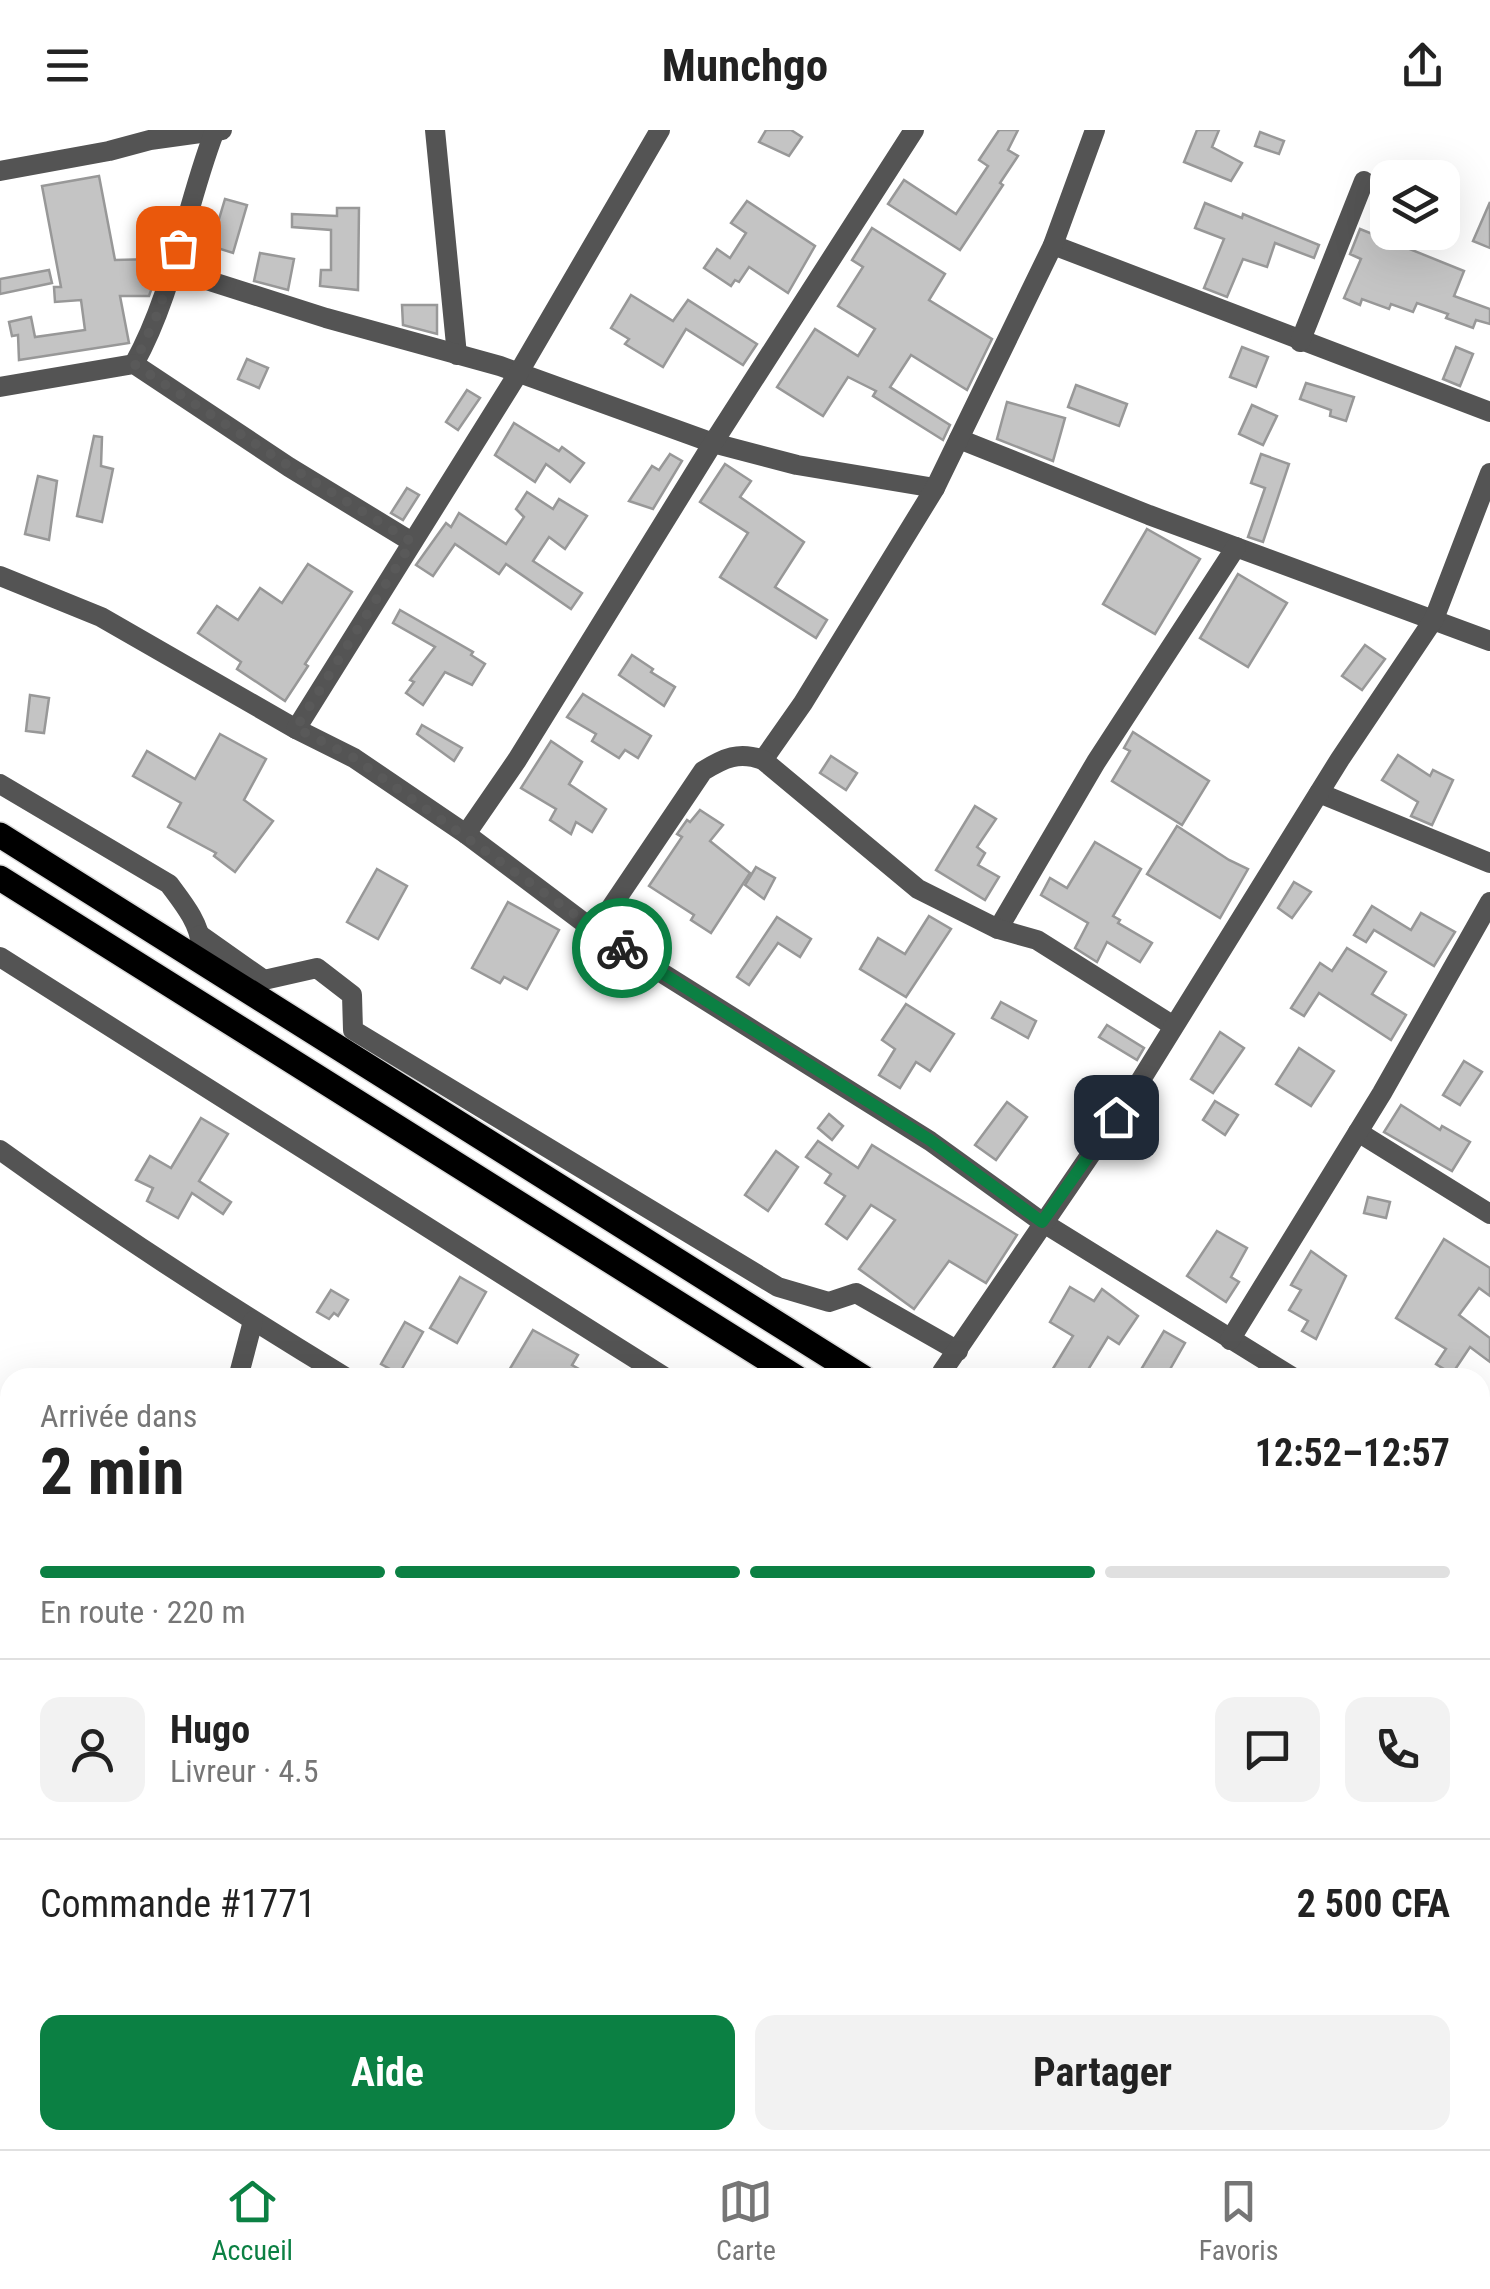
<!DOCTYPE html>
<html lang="fr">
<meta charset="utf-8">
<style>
body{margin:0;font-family:"Roboto Condensed",sans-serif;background:#f2f2f2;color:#222;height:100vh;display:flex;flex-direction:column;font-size:38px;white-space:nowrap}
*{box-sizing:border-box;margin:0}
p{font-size:32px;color:#767676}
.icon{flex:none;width:55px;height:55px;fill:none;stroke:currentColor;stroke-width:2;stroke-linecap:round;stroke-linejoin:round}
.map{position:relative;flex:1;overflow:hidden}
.panel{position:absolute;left:0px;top:1238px;width:1490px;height:782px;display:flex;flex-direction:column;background:#fff;border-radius:30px 30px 0 0;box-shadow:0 10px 40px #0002}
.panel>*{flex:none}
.controls{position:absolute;left:1370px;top:30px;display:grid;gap:20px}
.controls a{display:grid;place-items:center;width:90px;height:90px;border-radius:20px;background:#fff;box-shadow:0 10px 40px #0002;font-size:50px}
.pin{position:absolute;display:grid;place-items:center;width:85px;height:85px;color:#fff;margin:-42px;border-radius:20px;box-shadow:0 5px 15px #0006}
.courier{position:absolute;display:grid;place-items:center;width:100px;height:100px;margin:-50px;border:8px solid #0b8043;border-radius:50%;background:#fff;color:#222;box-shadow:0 2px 12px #0007}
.summary em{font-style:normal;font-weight:700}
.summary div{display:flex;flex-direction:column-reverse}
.summary{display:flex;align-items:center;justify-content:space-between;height:170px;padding:0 40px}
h1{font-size:65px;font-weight:700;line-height:75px}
.bar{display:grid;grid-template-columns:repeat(4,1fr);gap:15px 10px;align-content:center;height:120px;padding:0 40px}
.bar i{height:12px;border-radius:8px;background:#e0e0e0}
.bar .active{background:#0b8043}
.bar p{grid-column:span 4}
.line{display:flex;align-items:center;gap:25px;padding:0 40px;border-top:2px solid #e0e0e0}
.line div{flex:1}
.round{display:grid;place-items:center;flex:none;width:105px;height:105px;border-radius:20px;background:#f2f2f2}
.action{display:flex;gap:20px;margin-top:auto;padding:20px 40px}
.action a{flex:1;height:115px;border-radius:20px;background:#0b8043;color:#fff;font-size:40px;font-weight:700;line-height:115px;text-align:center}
.action a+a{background:#f2f2f2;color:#222}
header{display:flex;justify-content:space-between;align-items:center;height:130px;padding:0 40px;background:#fff;font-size:45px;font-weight:700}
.tab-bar{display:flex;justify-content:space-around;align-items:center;height:140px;border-top:2px solid #e0e0e0;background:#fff;font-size:28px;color:#767676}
.tab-bar a{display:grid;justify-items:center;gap:5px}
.tab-bar .active{color:#0b8043}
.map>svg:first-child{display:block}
.building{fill:#c4c4c4;stroke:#989898;stroke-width:2.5}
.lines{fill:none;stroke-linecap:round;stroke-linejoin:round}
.primary-casing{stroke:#dbdbdb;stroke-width:28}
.minor{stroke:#545454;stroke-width:20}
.primary{stroke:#000;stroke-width:25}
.done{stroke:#595959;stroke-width:10;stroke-dasharray:0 18}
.route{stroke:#0b8043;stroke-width:12}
</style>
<header><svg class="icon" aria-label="menu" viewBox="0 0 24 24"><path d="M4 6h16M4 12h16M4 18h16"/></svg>Munchgo<svg class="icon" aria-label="share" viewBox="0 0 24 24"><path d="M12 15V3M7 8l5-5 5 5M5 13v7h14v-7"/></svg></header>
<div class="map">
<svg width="1490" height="2019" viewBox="0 0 1490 2019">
<rect width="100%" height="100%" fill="#fff"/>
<g class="building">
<path d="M766,0H791L802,7L789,26L759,12Z"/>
<path d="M999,0H1018L1008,20L1018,26L1000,53L1003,55L960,120L888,74L904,50L956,84L988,36L979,30Z"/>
<path d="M1197,0H1219L1212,17L1242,33L1231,51L1184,32Z"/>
<path d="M1260,2L1284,11L1279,24L1255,16Z"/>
<path d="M99,46L115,130L154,129L157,143L149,166H120L129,213L19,230L18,205L12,206L9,192L31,187L35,207L85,200L81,170L55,172L54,157H61L42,56Z"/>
<path d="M225,69L247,75L233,123L211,116Z"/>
<path d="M747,71L815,116L788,163L749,137L739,152L735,150L731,156L704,138L717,119L730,128L746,103L731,93Z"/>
<path d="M1490,72V118L1473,111Z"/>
<path d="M1205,73L1242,88L1243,84L1319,115L1314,128L1275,113L1267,137L1243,129L1227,167L1204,158L1224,109L1195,98Z"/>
<path d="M337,78H359L358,160L320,156L321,140H331V100L292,97V84L337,86Z"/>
<path d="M872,98L945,144L929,170L992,209L967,260L911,225L890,257L950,295L943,310L873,266L876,261L848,247L823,286L777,257L815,199L858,226L875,199L838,176L863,137L852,130Z"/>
<path d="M1360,99L1464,141L1454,166L1490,179V194L1476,190L1473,198L1446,188L1448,184L1417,173L1413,182L1391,174L1389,179L1362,169L1360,175L1344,168L1361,129L1350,124Z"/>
<path d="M260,123L294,129L288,160L254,151Z"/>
<path d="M49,140L52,153L0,164V149Z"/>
<path d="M631,165L673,191L688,170L757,214L743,235L686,199L663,237L625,214L629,209L611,198Z"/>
<path d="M402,175H437V204L403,195Z"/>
<path d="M1242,217L1268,227L1256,257L1230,247Z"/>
<path d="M1456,217L1473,224L1460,256L1443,249Z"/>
<path d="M247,229L268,238L259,258L238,249Z"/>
<path d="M1306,253L1354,267L1346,291L1330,286L1331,280L1300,269Z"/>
<path d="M1076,255L1127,274L1119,296L1068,277Z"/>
<path d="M467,260L480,268L458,300L446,292Z"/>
<path d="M1007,272L1065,288L1053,331L997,309Z"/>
<path d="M1252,275L1277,286L1263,315L1239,304Z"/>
<path d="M514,293L559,321L562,317L584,333L570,352L546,334L535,352L495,325Z"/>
<path d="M94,306L102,307L101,336L113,339L102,392L77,386Z"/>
<path d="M670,324L682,331L653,379L629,371L652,336L659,340Z"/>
<path d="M1261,324L1289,334L1263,412L1248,407L1265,358L1251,353Z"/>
<path d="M725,334L751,351L740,367L804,412L775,457L827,490L816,508L720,447L748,403L700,372Z"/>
<path d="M38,346L57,351L49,410L25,404Z"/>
<path d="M407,358L419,365L403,390L391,383Z"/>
<path d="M527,362L553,379L559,369L587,386L565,419L549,407L533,431L582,463L571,479L506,434L499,444L455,414L433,446L416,435L446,393L451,397L459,383L506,414L524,387L516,379Z"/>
<path d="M1147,399L1200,429L1155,504L1103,474Z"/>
<path d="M308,434L352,462L305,534L308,536L285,571L237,539L241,532L198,503L217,476L238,490L260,458L282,473Z"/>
<path d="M1238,444L1287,473L1248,537L1200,508Z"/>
<path d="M400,480L473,522L471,525L485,534L472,555L445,542L423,575L406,563L414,552L410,550L435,517L393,493Z"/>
<path d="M1365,515L1385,529L1362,560L1342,546Z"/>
<path d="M632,525L653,539L651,542L675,557L664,576L619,545Z"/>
<path d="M583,564L651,606L638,628L625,620L619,628L592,611L596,604L567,587Z"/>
<path d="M30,565L49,568L44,603L26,601Z"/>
<path d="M422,595L462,618L454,631L417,604Z"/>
<path d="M1133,602L1209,651L1182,695L1112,651L1130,621L1124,618Z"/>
<path d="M220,604L266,629L244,670L273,691L235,742L214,726L216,723L168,697L181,673L133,646L147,621L195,649Z"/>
<path d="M551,611L582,632L569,654L606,679L592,702L576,692L571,704L550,690L556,679L521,658Z"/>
<path d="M1398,625L1430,646L1433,640L1453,650L1432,695L1411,686L1418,672L1382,650Z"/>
<path d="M831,626L857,643L846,660L820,643Z"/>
<path d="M975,676L996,689L977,717L985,723L978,735L999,747L985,770L936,740Z"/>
<path d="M700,680L723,695L710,711L750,743L711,803L691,790L694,785L649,756L682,707L677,704L687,690L690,692Z"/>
<path d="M1177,696L1229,730L1248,739L1220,788L1147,744Z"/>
<path d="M1095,712L1141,739L1113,786L1120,790L1118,793L1152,813L1140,832L1107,812L1097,832L1075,818L1088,793L1041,765L1050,748L1067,758Z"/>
<path d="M756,737L775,748L764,769L745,755Z"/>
<path d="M377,739L407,756L378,809L347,792Z"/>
<path d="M1294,752L1311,762L1292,788L1278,778Z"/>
<path d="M508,772L559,800L527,859L504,847L500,853L472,838Z"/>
<path d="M1372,776L1411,800L1421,783L1455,802L1434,836L1374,800L1366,812L1354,805Z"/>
<path d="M929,786L951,799L906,867L860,839L878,808L905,824Z"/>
<path d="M777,787L811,809L800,827L778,813L749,855L737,847Z"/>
<path d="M1347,818L1386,842L1372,864L1406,885L1391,910L1319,863L1304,886L1291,878L1320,833L1332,841Z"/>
<path d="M1001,872L1036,891L1028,908L992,888Z"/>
<path d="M906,874L954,904L930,941L916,932L900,958L879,945L895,919L882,910Z"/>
<path d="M1107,895L1144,918L1137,930L1099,907Z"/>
<path d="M1220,902L1244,918L1213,963L1191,949Z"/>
<path d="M1299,918L1334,941L1311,976L1276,954Z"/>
<path d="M1464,931L1482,942L1460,975L1443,965Z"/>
<path d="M1215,971L1238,985L1225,1005L1203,990Z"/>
<path d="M1007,972L1027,987L996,1030L975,1015Z"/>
<path d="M1401,975L1440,1000L1442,996L1470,1012L1452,1041L1384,1002Z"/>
<path d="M829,984L843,996L832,1010L818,998Z"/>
<path d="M201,988L228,1004L199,1051L231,1072L223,1084L192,1063L178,1088L147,1071L153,1058L136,1050L150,1026L171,1038Z"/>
<path d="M818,1011L858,1038L872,1015L1017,1105L986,1153L949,1131L914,1179L859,1139L895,1090L871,1075L847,1109L826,1094L845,1066L825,1053L831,1044L806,1027Z"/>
<path d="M776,1021L798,1037L768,1081L745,1065Z"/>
<path d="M1368,1067L1390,1072L1386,1088L1364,1083Z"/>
<path d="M1217,1101L1247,1118L1231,1147L1239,1152L1226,1172L1187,1146Z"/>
<path d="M1444,1109L1490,1138V1166L1479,1158L1459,1185L1490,1208V1232L1470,1217L1452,1244L1436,1234L1446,1219L1396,1188Z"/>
<path d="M1311,1121L1346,1146L1316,1209L1302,1201L1308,1191L1289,1180L1301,1160L1291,1155Z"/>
<path d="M460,1147L486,1162L457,1213L430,1198Z"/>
<path d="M1070,1157L1094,1171L1102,1159L1138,1186L1119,1214L1108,1207L1083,1248H1060L1051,1242L1073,1206L1050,1192Z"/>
<path d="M331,1160L348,1170L338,1186L334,1183L329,1189L317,1182Z"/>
<path d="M405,1192L423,1202L399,1244L381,1234Z"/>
<path d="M533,1200L578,1225L572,1235L595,1248H519L508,1242Z"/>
<path d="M1164,1201L1185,1213L1165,1248H1136Z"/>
</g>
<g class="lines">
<g class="primary-casing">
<g id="primary">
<path d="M0,705L864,1248"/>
<path d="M0,748L797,1248"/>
<path d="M1480,1637L1490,1644"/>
<path d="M1480,1674L1490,1680"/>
</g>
</g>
<g class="minor">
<path d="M435,0L457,225"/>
<path d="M0,41L109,21L150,10L222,0"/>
<path d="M1053,115L1490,282"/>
<path d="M172,139L326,188L500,236L713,313L797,335L935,358"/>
<path d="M1300,212L1364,51"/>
<path d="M134,234C174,162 185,79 214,3"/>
<path d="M0,257L134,234L289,337L412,412"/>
<path d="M959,309L1149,385L1490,511"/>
<path d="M0,446L101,487L296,599L354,628L466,704L595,801L930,1011L1042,1092L1294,1248"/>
<path d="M296,599L519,242L660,0"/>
<path d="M763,630L803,573L935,358L1053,115L1095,0"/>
<path d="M0,654L169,754C183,773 199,792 201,815"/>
<path d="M1319,663L1490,733"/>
<path d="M466,704L517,630L713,313L914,0"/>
<path d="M998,799L1096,632L1236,417"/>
<path d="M595,801L703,641C724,628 739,621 763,630L918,759L998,799L1037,810L1172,895"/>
<path d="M200,805L264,850L317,838L352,865L353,900L778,1157L829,1172L856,1163L958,1221"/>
<path d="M0,827L666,1248"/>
<path d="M1358,1002L1490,1084"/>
<path d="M0,1020C112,1101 228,1176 347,1248"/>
<path d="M1230,1210L1382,963L1490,772"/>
<path d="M238,1248L253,1191"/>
<path d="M951,1248L942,1242L1134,961L1340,629L1434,489L1490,343"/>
<path d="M0,1298L10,1300"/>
<path d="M1480,1355L1490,1360"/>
<path d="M0,1500L10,1503"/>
<path d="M1480,1584L1490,1589"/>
<path d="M0,1735L10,1737"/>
<path d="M1480,1772L1490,1778"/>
<path d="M0,1845L10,1846"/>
<path d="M0,1967L10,1919"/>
<path d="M1480,1985L1485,1963"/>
<path d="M205,2019L207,2010"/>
<path d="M422,2019L423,2010"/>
<path d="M617,2019L618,2010"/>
<path d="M774,2019L776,2010"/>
<path d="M1046,2019L1048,2010"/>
<path d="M1253,2019L1255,2010"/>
<path d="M1472,2019L1474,2010"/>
</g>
<use href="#primary" class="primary"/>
</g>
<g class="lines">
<path class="done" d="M178,118L158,183L134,234L289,336L412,412L296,598L354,628L622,818"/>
<path class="route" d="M622,818L930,1010L1042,1092L1116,987"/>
</g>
</svg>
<div class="controls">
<a><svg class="icon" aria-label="layers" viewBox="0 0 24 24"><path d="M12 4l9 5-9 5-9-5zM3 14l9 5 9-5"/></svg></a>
</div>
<div class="pin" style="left:178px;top:118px;background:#ea580c"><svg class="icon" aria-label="bag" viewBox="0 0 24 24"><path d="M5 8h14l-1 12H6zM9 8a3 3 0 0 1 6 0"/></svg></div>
<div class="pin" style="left:1116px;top:987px;background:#1f2937"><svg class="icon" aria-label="home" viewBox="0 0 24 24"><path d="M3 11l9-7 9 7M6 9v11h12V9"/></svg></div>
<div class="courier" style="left:622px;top:818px"><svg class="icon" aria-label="bike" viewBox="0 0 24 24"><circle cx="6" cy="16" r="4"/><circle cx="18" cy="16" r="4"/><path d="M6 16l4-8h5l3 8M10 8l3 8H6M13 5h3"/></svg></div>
<section class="panel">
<div class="summary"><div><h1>2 min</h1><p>Arrivée dans</p></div><em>12:52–12:57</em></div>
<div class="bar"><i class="active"></i><i class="active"></i><i class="active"></i><i></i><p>En route · 220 m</p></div>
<div class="line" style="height:180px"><a class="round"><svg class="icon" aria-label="person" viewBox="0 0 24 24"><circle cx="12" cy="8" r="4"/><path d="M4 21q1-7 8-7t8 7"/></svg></a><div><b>Hugo</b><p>Livreur · 4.5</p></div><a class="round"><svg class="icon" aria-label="chat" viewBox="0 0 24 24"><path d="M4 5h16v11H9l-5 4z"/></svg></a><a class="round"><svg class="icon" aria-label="phone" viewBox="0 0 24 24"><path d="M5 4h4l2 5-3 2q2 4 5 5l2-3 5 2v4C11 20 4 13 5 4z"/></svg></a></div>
<div class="line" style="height:130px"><div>Commande #1771</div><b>2 500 CFA</b></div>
<div class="action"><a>Aide</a><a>Partager</a></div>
</section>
</div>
<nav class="tab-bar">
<a class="active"><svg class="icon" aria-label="home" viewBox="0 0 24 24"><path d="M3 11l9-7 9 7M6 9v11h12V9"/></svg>Accueil</a>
<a><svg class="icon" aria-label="map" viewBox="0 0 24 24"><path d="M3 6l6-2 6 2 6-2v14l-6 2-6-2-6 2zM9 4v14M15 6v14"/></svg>Carte</a>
<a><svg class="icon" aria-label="saved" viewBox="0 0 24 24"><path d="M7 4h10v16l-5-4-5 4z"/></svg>Favoris</a>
</nav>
